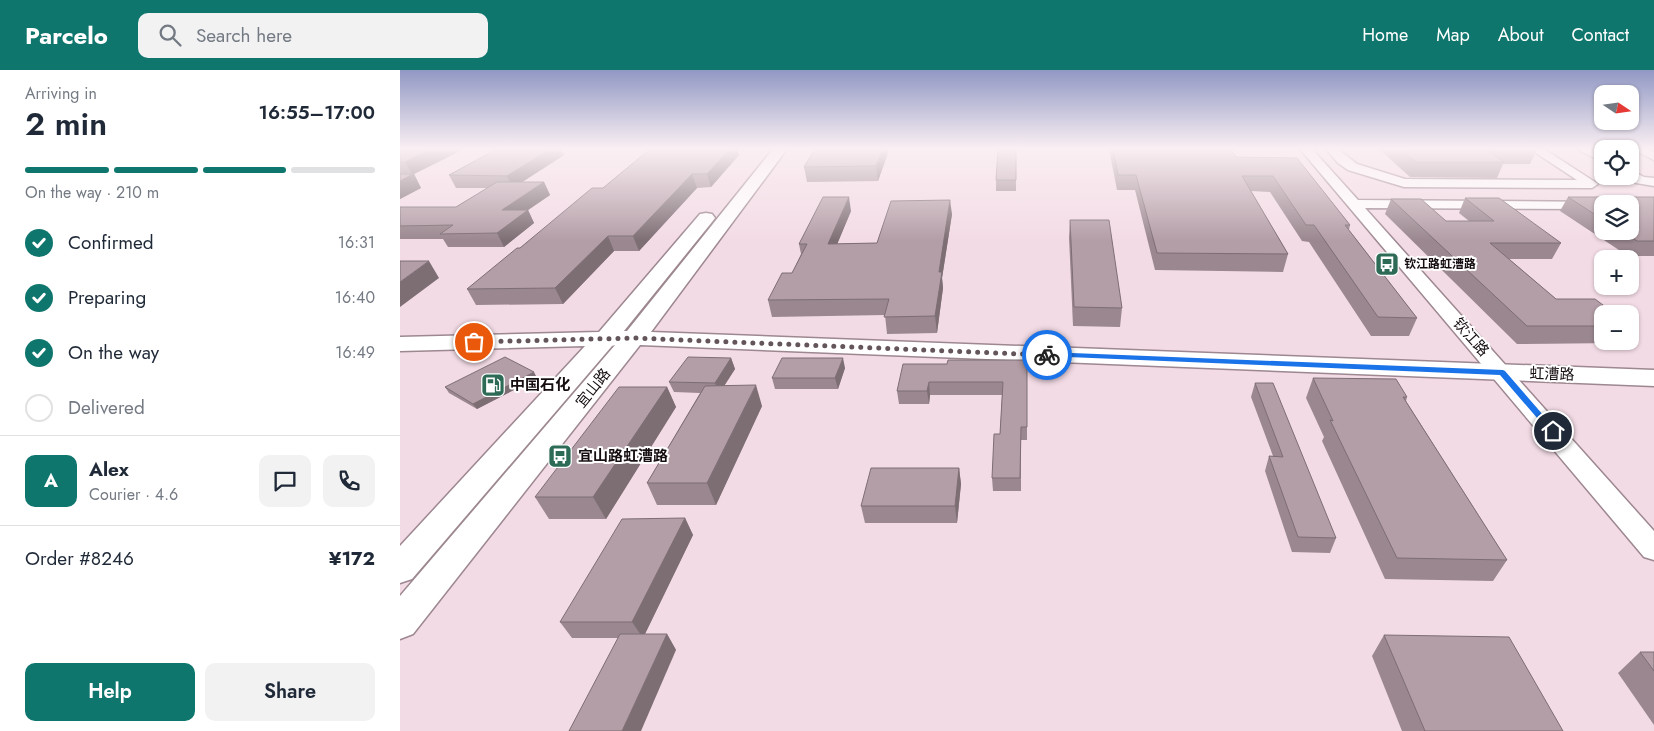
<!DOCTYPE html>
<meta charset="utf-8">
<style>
body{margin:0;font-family:Jost,"Noto Sans SC",sans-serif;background:#f2f2f3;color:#1f2937;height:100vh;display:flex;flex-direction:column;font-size:19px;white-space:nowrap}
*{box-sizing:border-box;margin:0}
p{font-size:16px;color:#747a83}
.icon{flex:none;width:28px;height:28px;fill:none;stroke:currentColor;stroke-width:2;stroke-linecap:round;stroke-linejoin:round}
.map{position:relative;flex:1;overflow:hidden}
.panel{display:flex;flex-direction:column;background:#fff;width:400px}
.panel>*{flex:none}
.needle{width:32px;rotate:103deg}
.controls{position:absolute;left:1194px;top:15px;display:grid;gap:10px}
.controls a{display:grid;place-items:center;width:45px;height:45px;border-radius:10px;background:#fff;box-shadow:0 1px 4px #0004;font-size:25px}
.pin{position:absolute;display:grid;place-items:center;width:42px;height:42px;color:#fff;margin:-21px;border:2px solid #fff;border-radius:50%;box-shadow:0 1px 5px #0007}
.courier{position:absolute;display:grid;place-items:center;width:50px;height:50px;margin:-25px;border:4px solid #1a73e8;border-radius:50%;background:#fff;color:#222;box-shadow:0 1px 6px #0007}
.headline em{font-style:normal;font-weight:600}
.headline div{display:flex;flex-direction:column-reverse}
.headline{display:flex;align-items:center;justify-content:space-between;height:85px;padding:0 25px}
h1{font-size:32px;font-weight:600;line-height:38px}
.bar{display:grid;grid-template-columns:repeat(4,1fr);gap:8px 5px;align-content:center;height:60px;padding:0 25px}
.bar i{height:6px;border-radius:4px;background:#e0e1e3}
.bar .selected{background:#0f766e}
.bar p{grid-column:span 4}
.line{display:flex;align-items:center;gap:12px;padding:0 25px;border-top:1px solid #e0e1e3}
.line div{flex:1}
.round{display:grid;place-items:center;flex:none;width:52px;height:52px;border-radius:10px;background:#f2f2f3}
ol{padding:0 25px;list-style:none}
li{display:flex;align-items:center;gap:15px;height:55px}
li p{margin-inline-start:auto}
li .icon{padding:5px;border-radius:50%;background:#0f766e;color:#fff;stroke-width:4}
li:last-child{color:#747a83}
li i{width:28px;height:28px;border:2px solid #e0e1e3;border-radius:50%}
.primary-button{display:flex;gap:10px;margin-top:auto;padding:10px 25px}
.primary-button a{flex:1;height:58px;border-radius:10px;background:#0f766e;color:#fff;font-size:20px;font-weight:600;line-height:58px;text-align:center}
.primary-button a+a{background:#f2f2f3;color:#1f2937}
header{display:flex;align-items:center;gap:30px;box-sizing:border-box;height:70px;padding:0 25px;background:#0f766e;color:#fff}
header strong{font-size:24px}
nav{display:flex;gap:28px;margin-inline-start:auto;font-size:18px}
.search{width:350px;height:45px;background:#f2f2f3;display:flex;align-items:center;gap:12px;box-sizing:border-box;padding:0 18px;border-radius:10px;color:#747a83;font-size:19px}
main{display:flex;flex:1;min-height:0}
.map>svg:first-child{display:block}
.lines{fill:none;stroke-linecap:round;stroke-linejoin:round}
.minor-casing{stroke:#9d8790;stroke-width:3}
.major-casing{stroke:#9d8790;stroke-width:3}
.minor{fill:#fff;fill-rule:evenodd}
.major{fill:#fff;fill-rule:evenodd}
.wall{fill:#9a878f;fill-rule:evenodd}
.shaded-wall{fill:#7d6e74}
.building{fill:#b39da6;stroke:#7d6e74}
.route{fill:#1a73e8}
.done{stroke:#63555b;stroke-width:5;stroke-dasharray:0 9}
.labels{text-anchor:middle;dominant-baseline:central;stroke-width:4;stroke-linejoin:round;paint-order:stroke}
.far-poi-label{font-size:12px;font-weight:bold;fill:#150d11;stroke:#fff;text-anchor:start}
.street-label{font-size:15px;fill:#150d11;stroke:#fff}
.poi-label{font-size:15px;font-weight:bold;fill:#150d11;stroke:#fff;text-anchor:start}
</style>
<header>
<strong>Parcelo</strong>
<div class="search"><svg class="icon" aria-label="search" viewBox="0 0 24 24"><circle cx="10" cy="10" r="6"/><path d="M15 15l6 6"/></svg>Search here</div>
<nav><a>Home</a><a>Map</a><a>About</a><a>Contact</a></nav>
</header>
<main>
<section class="panel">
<div class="headline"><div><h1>2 min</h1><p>Arriving in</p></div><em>16:55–17:00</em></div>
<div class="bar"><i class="selected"></i><i class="selected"></i><i class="selected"></i><i></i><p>On the way · 210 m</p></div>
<ol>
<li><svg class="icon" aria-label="check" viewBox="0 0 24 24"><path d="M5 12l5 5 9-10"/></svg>Confirmed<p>16:31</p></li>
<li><svg class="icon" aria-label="check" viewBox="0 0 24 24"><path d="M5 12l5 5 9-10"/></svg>Preparing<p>16:40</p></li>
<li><svg class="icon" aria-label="check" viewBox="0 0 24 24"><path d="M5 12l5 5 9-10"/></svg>On the way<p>16:49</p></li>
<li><i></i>Delivered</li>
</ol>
<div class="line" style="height:90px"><b class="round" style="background:#0f766e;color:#fff">A</b><div><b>Alex</b><p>Courier · 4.6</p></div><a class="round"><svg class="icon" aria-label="chat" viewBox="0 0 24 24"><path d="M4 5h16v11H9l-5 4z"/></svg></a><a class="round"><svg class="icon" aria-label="phone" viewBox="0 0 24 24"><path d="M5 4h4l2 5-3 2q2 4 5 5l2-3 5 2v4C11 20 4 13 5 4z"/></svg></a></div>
<div class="line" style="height:65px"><div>Order #8246</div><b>¥172</b></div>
<div class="primary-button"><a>Help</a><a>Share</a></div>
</section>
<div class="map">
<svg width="1254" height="661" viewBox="0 0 1254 661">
<rect width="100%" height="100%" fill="#f3dbe5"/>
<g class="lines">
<g class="minor-casing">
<g id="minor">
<path d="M900,79H912L958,130L1207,132L1208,134H1202V139L965,138L1254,461V490L1244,487Z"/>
<path d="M926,79H938L957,94L1005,109L1177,110L1130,79H1144L1198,114L1192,118L1004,117L948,100L938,93Z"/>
<path d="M1177,79H1191L1202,85V92Z"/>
<path d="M1232,79H1247L1254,82V90Z"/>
<path d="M1230,100L1244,107L1254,108V116L1236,113L1226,107L1230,106Z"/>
</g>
</g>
<g class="major-casing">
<path id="major" d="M373,79H387L251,262L1254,300V316L240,275L13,564L0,569V526L215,275L212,276L12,509L0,513V476L185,276L0,281V267L199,262L300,144L306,143L312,144L315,148L312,152L224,261H227Z"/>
</g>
<use href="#minor" class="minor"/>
<use href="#major" class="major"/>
</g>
<g class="wall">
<path d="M0,79L60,81L14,104L21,118L0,129Z"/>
<path d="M415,79H488V83L478,111L407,112L404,97Z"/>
<path d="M616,79V121H596V110Z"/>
<path d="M709,79H831L836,87L897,88L950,155L949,160L1017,248L1009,266H971L909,172L902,171L870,122L851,121L888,184L883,202L755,200L735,120H717Z"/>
<path d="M979,79H1137L1130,94H1103L1097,108L1010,107Z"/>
<path d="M338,81L339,85L311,117L297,118L239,181H214L163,234L76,235L67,219L120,178L203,118Z"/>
<path d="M164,85L122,112H144L150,125L128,140L134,153L104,177H48L43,169H0V137H56L87,118H56L49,105Z"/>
<path d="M1168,127H1254V186H1228L1160,141ZM1202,134L1230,161H1202Z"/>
<path d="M1065,128L1161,173L1152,189H1109L1156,229L1202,244V271H1220L1218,273L1117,274L985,144L991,129L1046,151H1069L1059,143Z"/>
<path d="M451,141L437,174L477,173L552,144L542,208L543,218L537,263L487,264L485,245L372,247L368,230L392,203L401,184L399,174Z"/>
<path d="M670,150L722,238L720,257L673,256L669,167Z"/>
<path d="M331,288L335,299L324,316L362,336L316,435H257L247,413L300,323L274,322L269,312Z"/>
<path d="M627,290V370H621V421H593L592,408L600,364L602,325H530L529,334H499L497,321L547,294Z"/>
<path d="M445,298L438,319H375L372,308Z"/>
<path d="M137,308L77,339L49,323L45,317Z"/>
<path d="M913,308L1007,327L1006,331L1107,490L1093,511L985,509L922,371L924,367L906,328Z"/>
<path d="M855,313L936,468L930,483L892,482L865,401L869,386H873L851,327Z"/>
<path d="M267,317L276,337L206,449H149L135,427Z"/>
<path d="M559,398L561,414L557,453H465L461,436Z"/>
<path d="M285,448L293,465L245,564H267L276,580L218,568H172L160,552Z"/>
<path d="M984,565L1163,661H1002L972,586Z"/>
<path d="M1240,582H1254V655L1218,603Z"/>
</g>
<g class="shaded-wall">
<path d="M31,79H59L60,81L14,104L21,118L0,129V111L12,104L5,92Z"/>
<path d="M150,79H161L164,85L113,118L107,106Z"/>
<path d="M330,79H340L338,81L339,85L311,117L307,104Z"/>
<path d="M483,79H488V83L478,111L476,96Z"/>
<path d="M292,104L297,118L239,181L233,166Z"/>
<path d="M144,112L150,125L109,153L102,140Z"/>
<path d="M449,127L451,141L431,189L428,174Z"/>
<path d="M550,130L552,144L542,208L543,218L537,263L535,246L539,202Z"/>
<path d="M128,140L134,153L104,177L97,163Z"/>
<path d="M208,166L214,181L163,234L155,218Z"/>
<path d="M29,191L39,208L0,237V212Z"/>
<path d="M331,288L335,299L319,324L315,313Z"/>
<path d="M443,288L445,298L438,319L435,308Z"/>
<path d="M134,302L137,308L77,339L73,334Z"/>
<path d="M529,312L530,325L529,334L527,321Z"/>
<path d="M356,315L362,336L316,435L307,413Z"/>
<path d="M267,317L276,337L206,449L193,427Z"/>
<path d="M559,398L561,414L557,453L555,436Z"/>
<path d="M285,448L293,465L243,568L232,552Z"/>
<path d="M267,564L276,580L241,661H222Z"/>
</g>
<g class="building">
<path d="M0,79H31L5,92H0Z"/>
<path d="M97,79H150L107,106L49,105Z"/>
<path d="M250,79H330L307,104H292L233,166H208L155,218L67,219L117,178H120L192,118H203Z"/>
<path d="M415,79H483L476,96L404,97Z"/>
<path d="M598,79H616V110H596Z"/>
<path d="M713,79H831L836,87L897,88L950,155H945L1017,248L978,247L914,155H906L873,106H842L888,184L757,183L736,105H718Z"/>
<path d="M1000,79H1137H1085L1104,92H1016Z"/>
<path d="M0,104H13L0,111Z"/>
<path d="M97,112H144L102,140H128L97,163L40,164L53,155L0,156V137H56Z"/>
<path d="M423,127H449L428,174L477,173L491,131L550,130L539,202H542L535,246L484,247L489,229L368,230L382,203H392L407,174H399Z"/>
<path d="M1168,127H1254V171H1237L1222,161H1230V134H1202V149Z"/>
<path d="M1065,128H1099L1161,173H1090L1156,229H1195L1215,244H1202V256H1127L991,129H1021L1046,151H1094Z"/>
<path d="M670,150H709L722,238L674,237Z"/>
<path d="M0,191H29L0,212Z"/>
<path d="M105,287L134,302L73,334L45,317Z"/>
<path d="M288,287L331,288L315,313L269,312Z"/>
<path d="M382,288H443L435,308H372Z"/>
<path d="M548,290H627V357H621L620,408H592L594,364H600L603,312H529L527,321H497L503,294H547Z"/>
<path d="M913,308L996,309L1007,327H1003L1107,490L997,488L930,350L933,351Z"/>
<path d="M855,313H873L936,468L898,467L869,386L883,387Z"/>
<path d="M356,315L307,413H247L305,316Z"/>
<path d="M219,317H267L193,427H135Z"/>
<path d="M471,398H559L555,436H461Z"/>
<path d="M285,448L232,552H160L222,449Z"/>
<path d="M220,564H267L222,661H169Z"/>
<path d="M984,565L1109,567L1163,661H1025Z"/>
<path d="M1240,582H1254V601Z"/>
</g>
<linearGradient id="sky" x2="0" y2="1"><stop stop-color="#9198c4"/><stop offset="0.46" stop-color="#faeff3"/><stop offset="1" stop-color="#faeff3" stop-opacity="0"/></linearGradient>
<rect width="1254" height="171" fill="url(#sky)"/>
<path class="route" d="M647,282L1103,300L1105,301L1157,361L1153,364L1150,363L1100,305L644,286L643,285Z"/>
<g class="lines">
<path class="done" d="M74,272L234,268L647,285"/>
</g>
<defs>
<g id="bus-square" transform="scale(1.25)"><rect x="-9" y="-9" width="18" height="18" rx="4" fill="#2d6b57" stroke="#fff"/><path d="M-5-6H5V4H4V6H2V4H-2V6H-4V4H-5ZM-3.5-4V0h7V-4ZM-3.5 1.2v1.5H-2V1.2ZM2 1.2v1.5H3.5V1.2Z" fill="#fff"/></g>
<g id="fuel-square" transform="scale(1.25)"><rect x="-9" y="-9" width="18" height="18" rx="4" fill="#2d6b57" stroke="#fff"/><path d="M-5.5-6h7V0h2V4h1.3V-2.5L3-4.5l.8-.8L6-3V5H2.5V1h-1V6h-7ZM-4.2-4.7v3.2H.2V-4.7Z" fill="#fff"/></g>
</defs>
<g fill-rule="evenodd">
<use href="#bus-square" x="987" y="194"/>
<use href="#fuel-square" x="93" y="315"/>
<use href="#bus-square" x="160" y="386"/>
</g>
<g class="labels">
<g class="far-poi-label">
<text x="1004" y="194">钦江路虹漕路</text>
</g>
<g class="street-label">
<text transform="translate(1071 267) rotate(48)">钦江路</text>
<text transform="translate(1152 304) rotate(2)">虹漕路</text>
<text transform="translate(193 318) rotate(-51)">宜山路</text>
</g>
<g class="poi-label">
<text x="110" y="315">中国石化</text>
<text x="178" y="386">宜山路虹漕路</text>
</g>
</g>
</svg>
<div class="controls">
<a><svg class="needle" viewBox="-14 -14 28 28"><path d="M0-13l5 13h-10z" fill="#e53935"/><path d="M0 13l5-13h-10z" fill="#747a83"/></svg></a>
<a><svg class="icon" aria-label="locate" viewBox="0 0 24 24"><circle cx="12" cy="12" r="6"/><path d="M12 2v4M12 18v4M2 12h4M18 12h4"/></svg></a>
<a><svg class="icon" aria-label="layers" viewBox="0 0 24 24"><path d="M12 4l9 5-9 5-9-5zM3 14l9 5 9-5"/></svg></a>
<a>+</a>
<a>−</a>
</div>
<div class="pin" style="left:74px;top:272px;background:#ea580c"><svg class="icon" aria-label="bag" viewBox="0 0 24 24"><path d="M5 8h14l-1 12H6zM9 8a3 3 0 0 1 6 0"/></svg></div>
<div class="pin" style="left:1153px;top:361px;background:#1f2937"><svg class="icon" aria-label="home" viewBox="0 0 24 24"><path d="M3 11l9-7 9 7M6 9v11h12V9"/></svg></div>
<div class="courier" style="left:647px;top:285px"><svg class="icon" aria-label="bike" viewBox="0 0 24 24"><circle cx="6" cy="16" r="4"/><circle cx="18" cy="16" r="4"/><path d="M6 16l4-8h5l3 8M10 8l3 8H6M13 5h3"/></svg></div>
</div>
</main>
